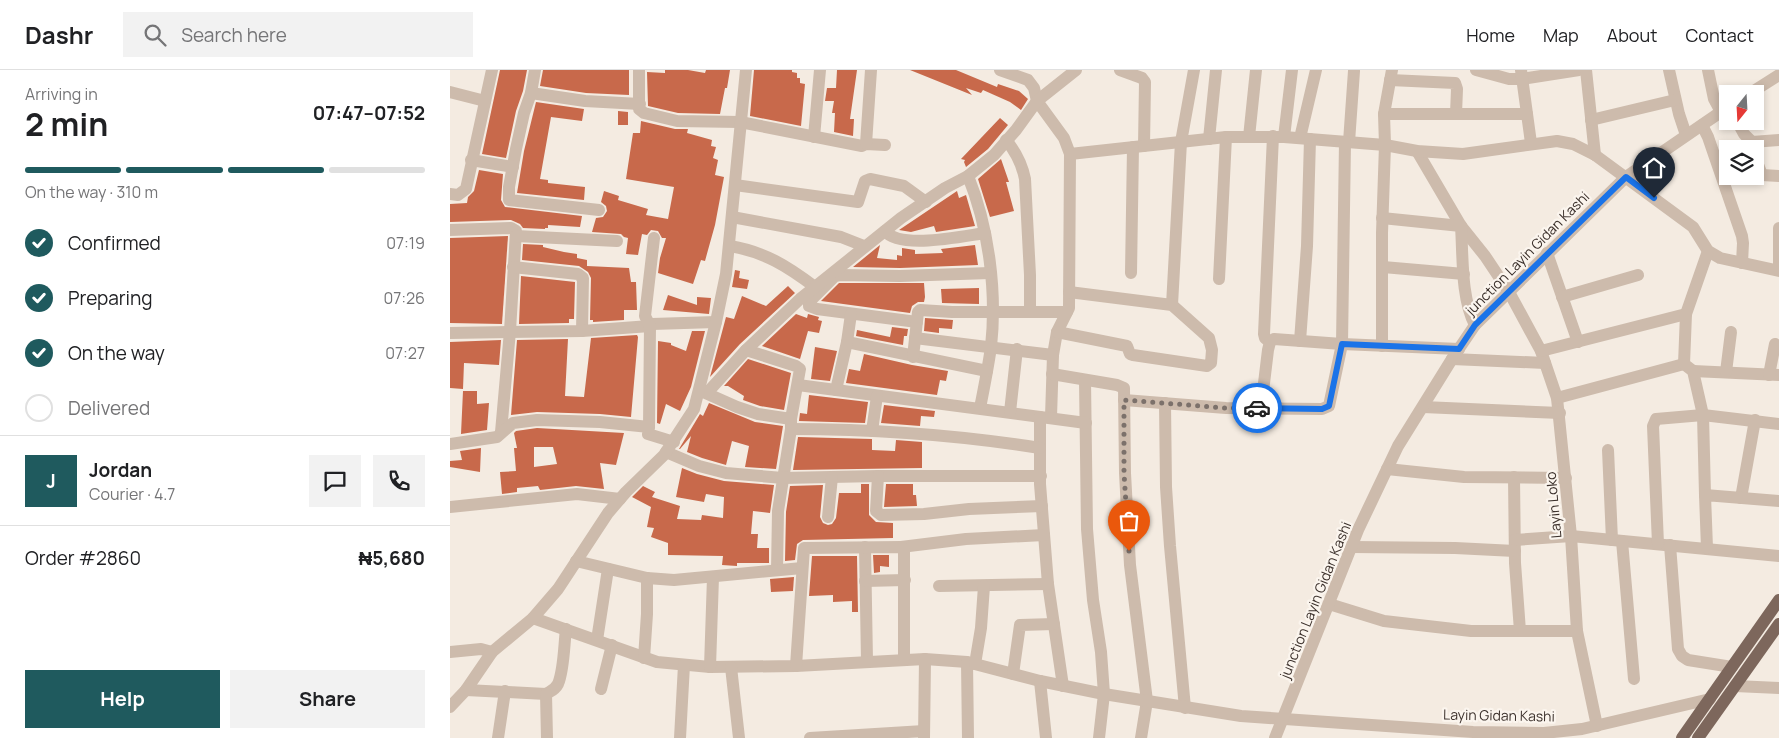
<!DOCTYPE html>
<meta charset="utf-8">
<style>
body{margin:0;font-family:Manrope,sans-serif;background:#f2f2f2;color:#202124;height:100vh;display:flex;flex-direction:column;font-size:19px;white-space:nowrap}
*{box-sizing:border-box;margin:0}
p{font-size:16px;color:#757577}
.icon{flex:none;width:28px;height:28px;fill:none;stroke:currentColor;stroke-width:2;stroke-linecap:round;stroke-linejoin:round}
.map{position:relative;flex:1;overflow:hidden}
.drawer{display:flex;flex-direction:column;background:#fff;width:450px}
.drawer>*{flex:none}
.needle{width:32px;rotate:198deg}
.tools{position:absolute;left:1269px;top:15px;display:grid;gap:10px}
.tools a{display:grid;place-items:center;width:45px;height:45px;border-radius:0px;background:#fff;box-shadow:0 2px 8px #0003;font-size:25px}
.pin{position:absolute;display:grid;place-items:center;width:42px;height:42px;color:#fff;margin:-51px -21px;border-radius:50% 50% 50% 0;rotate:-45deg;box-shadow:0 0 5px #0007}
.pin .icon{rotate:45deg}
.courier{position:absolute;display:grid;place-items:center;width:50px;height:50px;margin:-25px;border:4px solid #1a73e8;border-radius:50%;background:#fff;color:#222;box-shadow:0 1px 6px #0007}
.headline em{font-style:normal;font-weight:700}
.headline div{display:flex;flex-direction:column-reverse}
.headline{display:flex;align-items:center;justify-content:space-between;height:85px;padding:0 25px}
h1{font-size:32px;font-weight:700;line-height:38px}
.bar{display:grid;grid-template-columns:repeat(4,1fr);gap:8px 5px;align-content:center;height:60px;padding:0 25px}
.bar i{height:6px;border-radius:4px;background:#e0e0e0}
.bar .selected{background:#1f5a5e}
.bar p{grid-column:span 4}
.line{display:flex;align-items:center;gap:12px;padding:0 25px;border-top:1px solid #e0e0e0}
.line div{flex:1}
.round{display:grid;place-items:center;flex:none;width:52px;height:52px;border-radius:0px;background:#f2f2f2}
ol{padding:0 25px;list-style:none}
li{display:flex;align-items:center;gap:15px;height:55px}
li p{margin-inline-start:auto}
li .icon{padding:5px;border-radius:50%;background:#1f5a5e;color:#fff;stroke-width:4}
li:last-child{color:#757577}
li i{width:28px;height:28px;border:2px solid #e0e0e0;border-radius:50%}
.primary-button{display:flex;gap:10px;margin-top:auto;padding:10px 25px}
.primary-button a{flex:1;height:58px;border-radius:0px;background:#1f5a5e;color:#fff;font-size:20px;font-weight:700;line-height:58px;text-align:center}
.primary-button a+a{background:#f2f2f2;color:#202124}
header{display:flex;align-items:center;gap:30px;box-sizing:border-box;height:70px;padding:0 25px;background:#fff;border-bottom:1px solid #e0e0e0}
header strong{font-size:24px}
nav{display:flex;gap:28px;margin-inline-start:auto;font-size:18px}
.search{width:350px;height:45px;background:#f2f2f2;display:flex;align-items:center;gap:12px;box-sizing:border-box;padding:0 18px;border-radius:0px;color:#757577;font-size:19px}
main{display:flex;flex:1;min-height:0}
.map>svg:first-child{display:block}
.building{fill:#c8694b;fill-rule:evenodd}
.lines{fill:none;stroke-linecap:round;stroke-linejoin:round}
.minor{stroke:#cdbbac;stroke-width:12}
.major{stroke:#7d675c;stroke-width:12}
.done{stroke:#7c716b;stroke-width:5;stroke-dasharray:0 9}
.route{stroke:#1a73e8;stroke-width:6}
.labels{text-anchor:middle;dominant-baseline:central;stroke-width:4.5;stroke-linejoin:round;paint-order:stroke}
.street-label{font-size:14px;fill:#3b302b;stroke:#fbf5ee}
</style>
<header>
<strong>Dashr</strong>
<div class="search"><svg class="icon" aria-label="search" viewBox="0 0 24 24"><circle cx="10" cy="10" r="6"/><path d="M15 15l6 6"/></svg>Search here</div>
<nav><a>Home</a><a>Map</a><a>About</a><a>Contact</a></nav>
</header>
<main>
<section class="drawer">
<div class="headline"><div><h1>2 min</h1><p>Arriving in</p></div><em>07:47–07:52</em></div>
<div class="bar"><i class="selected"></i><i class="selected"></i><i class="selected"></i><i></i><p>On the way · 310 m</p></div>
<ol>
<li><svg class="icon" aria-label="check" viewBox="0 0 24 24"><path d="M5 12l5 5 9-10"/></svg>Confirmed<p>07:19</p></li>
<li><svg class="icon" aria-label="check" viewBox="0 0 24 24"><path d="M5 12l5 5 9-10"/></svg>Preparing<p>07:26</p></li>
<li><svg class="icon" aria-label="check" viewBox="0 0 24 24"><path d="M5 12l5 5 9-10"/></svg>On the way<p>07:27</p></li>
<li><i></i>Delivered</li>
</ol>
<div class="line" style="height:90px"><b class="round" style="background:#1f5a5e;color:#fff">J</b><div><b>Jordan</b><p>Courier · 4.7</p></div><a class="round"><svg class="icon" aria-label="chat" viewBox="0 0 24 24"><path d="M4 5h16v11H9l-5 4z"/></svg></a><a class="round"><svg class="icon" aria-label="phone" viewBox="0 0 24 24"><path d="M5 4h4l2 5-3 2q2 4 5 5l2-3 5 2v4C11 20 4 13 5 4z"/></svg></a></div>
<div class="line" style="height:65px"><div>Order #2860</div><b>₦5,680</b></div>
<div class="primary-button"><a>Help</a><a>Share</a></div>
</section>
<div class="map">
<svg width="1329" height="668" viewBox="0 0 1329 668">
<rect width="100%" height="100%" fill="#f4ebe1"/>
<g class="building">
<path d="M50,0H77L73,21L66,41L56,88L32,84Z"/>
<path d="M93,0H179V25L136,23L90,16Z"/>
<path d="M215,0H238L255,3L256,0H280L277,18H275L270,44L228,43L198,36L197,2L215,3Z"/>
<path d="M304,0H342V2L347,3V8H350V13L355,14L351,56L300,46Z"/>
<path d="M387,0H407L400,49H404L403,66L384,62L385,43H382L384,31H375L377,18H386Z"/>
<path d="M460,0H506L547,17L548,14L569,21L578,29L571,40L560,32L533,20L531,23L516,18L522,25Z"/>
<path d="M86,32L134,39L132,51L101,47L90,109L98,110V113L135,117L134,130L67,123L74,81Z"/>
<path d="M168,41L178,42V55H168Z"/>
<path d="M550,48L558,55L538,79L516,97L514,92L515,90L511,89Z"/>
<path d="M191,51L225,59H238L237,63L262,70L261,76L266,77L263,88L268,90L265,105L274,107L265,155L258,180L255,191L251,190L243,214L208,203L210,188L216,168H212L208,161L201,160L197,165L192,164L188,185L176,184L178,168L174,167L171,164L142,162L146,148L153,147L157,141L156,136L151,132L154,121L169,126L168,130L198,139L196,145L218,149L224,117L176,109L183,63H190Z"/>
<path d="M551,89L559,112H556L564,141L540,147L528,109Z"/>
<path d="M29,100L53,104L51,130L55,137L132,146L130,157L98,155V158H95V159L73,158L70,154L61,150L0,152V134L17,133L18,127L24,121Z"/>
<path d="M507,121L509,128L516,125L525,156L486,162L484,156L461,162L449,160Z"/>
<path d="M58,166L52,254L0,253V168Z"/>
<path d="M73,174L93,175V177L114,182L127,184V188L137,190V196L179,198L181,212H186L187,240H174V250L143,252V250H140L141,208L138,202L129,196L72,190Z"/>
<path d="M430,175L427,188L447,190V185L452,186V178L465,180V184L493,183L491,179L525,175L528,195L450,198L403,197Z"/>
<path d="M285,200L290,201L289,208L299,210L297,219L282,217Z"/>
<path d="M71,206L125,212L124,249H119V253L69,254Z"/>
<path d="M389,213H474L475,227L474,232H468L462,236L460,243L371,231Z"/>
<path d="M338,216L345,223L290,274L260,307L276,247L284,249L292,226L316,236Z"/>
<path d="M529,218V234L492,233L491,219Z"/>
<path d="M218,225L247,235V227L261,228L259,244L213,240Z"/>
<path d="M346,244L357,248L358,244L369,247L368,250L372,251L369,263L358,261L350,289L312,276Z"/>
<path d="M475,248L503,250L502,259L489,258V263L474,261Z"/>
<path d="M442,257L458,259L457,266H454L453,275L406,266L407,260L440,267Z"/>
<path d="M242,261H255L241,317L230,341L216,334L210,354L207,353L208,271L221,273V275L236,281Z"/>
<path d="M187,265L188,267L181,347L150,344L87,342L61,345L67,270L118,269L115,326L134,327L141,268Z"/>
<path d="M51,270L49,295L14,293L13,319L0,318V272Z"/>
<path d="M365,277L387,281L380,311L361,309Z"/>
<path d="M414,284L462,295L498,301L496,311L490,310L487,325L396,313L399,299L410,301Z"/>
<path d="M298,289L341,303L334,340L310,336L293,330L294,326L278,316H274Z"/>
<path d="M13,321H27V334L39,333L37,360L11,364Z"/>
<path d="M359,325L418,332L415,353L349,351L350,343L357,344Z"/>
<path d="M259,333L305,352L333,356L326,399L295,397L299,376L282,371L276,395L252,388L237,382L241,366L230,379H229L250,344L253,346Z"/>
<path d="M434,335L485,341L484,347L471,346L470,356L431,353Z"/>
<path d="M87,358L174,363L166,395L150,393L154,419L126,416L90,420L88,416L67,418V422L52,424L50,402L66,401L64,378H67L64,363L66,361ZM84,377H103L107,394L84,397Z"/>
<path d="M348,367L422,369V380L445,381L446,370L472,372V398L343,400Z"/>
<path d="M31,378L30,402L0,397V391L12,390L10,381Z"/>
<path d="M232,398L247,404L274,411L324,415L320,443L303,441L301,464H308L307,478H319V493H287V496L272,495L273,486L218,485V473L201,467L204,458L197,457L201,437L182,427L193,416L205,422L202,427L230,436L227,449L251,450L252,445L273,448L274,427L256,424L254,432L226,427Z"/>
<path d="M411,414H419V445L426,452L443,453V468L353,470L347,474L345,490L335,491L336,442L340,416L373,415L370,447L373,453L378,455L382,454L386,448L389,423H411Z"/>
<path d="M436,414H463V425H466L467,436L434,437Z"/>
<path d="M423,485H439V497L430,496V502L424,503Z"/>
<path d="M362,486H407L408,542H402V531L383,532V525L359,526Z"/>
<path d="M344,507L343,521L321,522L320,509Z"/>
</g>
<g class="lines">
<g class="minor">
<path d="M85,0L81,23L74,43L66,79L59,117V130L149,140"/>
<path d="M189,0V39L194,43L227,51L290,52L412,76L416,74L435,75"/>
<path d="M550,0L578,10L584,18L587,31L614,68L620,84L619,238L607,262L603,285L601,347"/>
<path d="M670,0L692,8L695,12L694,76"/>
<path d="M1026,0L1059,9H1072L1129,0"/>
<path d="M1071,0L1081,73"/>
<path d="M1136,0L1145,85"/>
<path d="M1219,0L1229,44L1236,65"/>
<path d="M1258,0L1264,29L1271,42"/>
<path d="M940,10L1005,13L1007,19L1006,44"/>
<path d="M0,22L35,31"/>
<path d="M81,23L135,31L190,34"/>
<path d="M1299,24L1329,5"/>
<path d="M934,44H1077"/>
<path d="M1141,50L1225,30"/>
<path d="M1287,51L1294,64L1302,72L1301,75L1302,79"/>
<path d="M1252,55L1258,67L1292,166L1293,173L1292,193"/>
<path d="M364,67L370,0"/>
<path d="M799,67L806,0"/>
<path d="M834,67L842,0"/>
<path d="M850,68L866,0"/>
<path d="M759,69L766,0"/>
<path d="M556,70C566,82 572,94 575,109L580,205V242"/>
<path d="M899,72L904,1"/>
<path d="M1302,72L1329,70"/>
<path d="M416,74L421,0"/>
<path d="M967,81L1011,156L1035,186L1059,222L1091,281L1107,328L1121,466L1127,561L1147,656"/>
<path d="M620,84L776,67H834L935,75L967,81L1013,84L1107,71L1123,74L1145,85L1243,157L1258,181L1270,188L1329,201"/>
<path d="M1305,87L1312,105L1329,106"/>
<path d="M21,90L63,97"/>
<path d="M518,106C539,158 547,222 541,277C538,298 534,318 530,338"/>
<path d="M285,115L408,132L415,111L420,109L454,116L476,132"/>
<path d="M0,124L8,125L16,119L42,0"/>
<path d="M282,147L391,167L414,176"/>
<path d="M932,148L1011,156C1013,187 1011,228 1025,255"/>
<path d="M1329,158V199"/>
<path d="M0,160L61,158L66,161L60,261L51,362"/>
<path d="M435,161C450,180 513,166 535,163"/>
<path d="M66,166L167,171"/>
<path d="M280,176C315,182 337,196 365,217"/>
<path d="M1097,183L1128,272"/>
<path d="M63,197L128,204L133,208L132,261"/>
<path d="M933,197L1014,204"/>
<path d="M681,203L683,77"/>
<path d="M769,209L776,67"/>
<path d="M1112,227L1188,205"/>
<path d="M722,235L731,72L744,0"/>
<path d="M467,252L367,239L359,236V232L385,206L390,205L450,206L540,203"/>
<path d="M607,262L677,276L680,284L683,285L757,296L761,293L762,280L759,268L722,235L619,222"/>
<path d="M0,263L132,261L200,256L202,254L266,252"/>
<path d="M465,268L603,285"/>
<path d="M850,271L857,176L860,69"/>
<path d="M397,272L537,301"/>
<path d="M820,272L815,268L814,264L823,66"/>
<path d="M932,276V163L935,75L934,44L942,0"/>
<path d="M296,280L346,296L350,299L341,349V359L328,441L327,500"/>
<path d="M1091,281L1236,244"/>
<path d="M463,287L468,242L470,240L502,242H617"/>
<path d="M1002,289L1095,293"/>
<path d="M1243,301L1329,305"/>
<path d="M1276,302L1281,262"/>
<path d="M602,304L667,315L674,318L675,403L680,495L697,631L691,668"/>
<path d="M1319,305L1325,274"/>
<path d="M635,310L637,459L643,530L651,582L654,624L649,668"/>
<path d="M348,315L636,353"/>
<path d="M386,320L397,272L401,244"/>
<path d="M251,321L287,337L308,344L341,349"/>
<path d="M257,323L296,280L350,229L451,148L495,118L518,106L544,85L566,60L587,31L626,0"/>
<path d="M1107,328L1234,294"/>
<path d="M674,330L776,338L872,339L879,336L892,274L895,72"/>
<path d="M715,333L716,417L720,476L735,638"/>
<path d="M973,337L1110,343"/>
<path d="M811,338L818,280L820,272L824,269L892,274L1009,279"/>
<path d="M560,342L567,279"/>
<path d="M590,347V414L598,514L613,616"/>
<path d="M199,357L200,256L195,246L204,168"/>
<path d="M341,359C424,359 508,365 590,378"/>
<path d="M422,361L427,326"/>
<path d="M0,374L47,367L63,353L87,350L150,352L199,357L198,364L224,372"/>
<path d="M1158,380L1162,470"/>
<path d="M216,382L249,396L276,403L333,408L428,406H591"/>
<path d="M937,399L1014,407L1116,408"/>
<path d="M428,406L426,441L431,445L474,444L519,439L592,436"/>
<path d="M1064,407L1065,493L1070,561"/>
<path d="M1255,425L1253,345L1243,301L1234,294L1236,244L1258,181"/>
<path d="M1291,428L1305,350"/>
<path d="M0,437L127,424L170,429"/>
<path d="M378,447L382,407"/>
<path d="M1065,470L1121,466L1329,486"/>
<path d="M1172,471L1184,609"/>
<path d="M1208,474L1203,356L1206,349L1253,345L1329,354"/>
<path d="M1220,475L1228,579L1232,586L1238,590L1282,597"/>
<path d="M415,477L417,591"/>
<path d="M451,477L516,469L594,465"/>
<path d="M902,477L1005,478L1065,481"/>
<path d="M1257,478L1255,425L1329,431"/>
<path d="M126,491L197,508L224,510L352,498"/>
<path d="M415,511L455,510"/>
<path d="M489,516L598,514"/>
<path d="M879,534L934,551L1021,561H1127"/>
<path d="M83,548L207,592L260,597L346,596L475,589L517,592L590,611L654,624L791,646L1023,662L1094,663L1132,659L1260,629"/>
<path d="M147,570L158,499"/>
<path d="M0,582L31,579L42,582"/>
<path d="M194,588L197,544V508"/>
<path d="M517,592L518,668"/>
<path d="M525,594L531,558L534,516"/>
<path d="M346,596L354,478L451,477L454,479V589"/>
<path d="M260,597L263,507"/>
<path d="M281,597L289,668"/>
<path d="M563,604L570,555L604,554"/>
<path d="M590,611L596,668"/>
<path d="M1285,616L1329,618"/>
<path d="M151,619L162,575"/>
<path d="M16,620L96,624C101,621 105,620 108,614C114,600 114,575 116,559"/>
<path d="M96,624L97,668"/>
<path d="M0,637L16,620L42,582L83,548L108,519L158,443L176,422L214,385L244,339L266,252L276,204L296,0"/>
<path d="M48,668L55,621"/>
<path d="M230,668L234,595"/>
<path d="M360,668L474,661"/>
<path d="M474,668L475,589"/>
<path d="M825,668L908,460L948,376L1002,289L1025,255L1176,107L1278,37"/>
</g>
<g class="major">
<path d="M1232,668L1329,530"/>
<path d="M1248,668L1329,554"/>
</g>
</g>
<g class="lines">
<path class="done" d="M679,481L674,403V330L776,338H807"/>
<path class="route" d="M807,338L872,339L879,336L892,274L1009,279L1025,255L1176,107L1204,128"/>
</g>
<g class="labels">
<g class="street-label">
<text transform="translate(1077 183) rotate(-45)">junction Layin Gidan Kashi</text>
<text transform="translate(1103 435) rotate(-95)">Layin Loko</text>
<text transform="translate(865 530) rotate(-68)">junction Layin Gidan Kashi</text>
<text transform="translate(1049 645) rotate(1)">Layin Gidan Kashi</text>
</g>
</g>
</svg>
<div class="tools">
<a><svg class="needle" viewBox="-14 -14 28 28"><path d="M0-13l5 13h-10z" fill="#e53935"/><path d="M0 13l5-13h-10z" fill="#757577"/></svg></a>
<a><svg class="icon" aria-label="layers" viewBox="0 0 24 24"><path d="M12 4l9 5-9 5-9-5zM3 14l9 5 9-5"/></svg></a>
</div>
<div class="pin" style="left:679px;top:481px;background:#ea580c"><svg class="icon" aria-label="bag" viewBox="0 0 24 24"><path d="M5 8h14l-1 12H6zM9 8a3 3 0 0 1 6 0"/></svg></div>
<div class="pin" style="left:1204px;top:128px;background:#1f2937"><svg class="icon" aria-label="home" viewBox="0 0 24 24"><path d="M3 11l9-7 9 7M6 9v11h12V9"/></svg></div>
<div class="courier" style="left:807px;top:338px"><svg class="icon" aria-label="car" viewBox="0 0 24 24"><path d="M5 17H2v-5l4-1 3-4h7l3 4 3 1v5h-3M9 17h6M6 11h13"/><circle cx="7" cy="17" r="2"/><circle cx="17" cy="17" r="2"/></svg></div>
</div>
</main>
